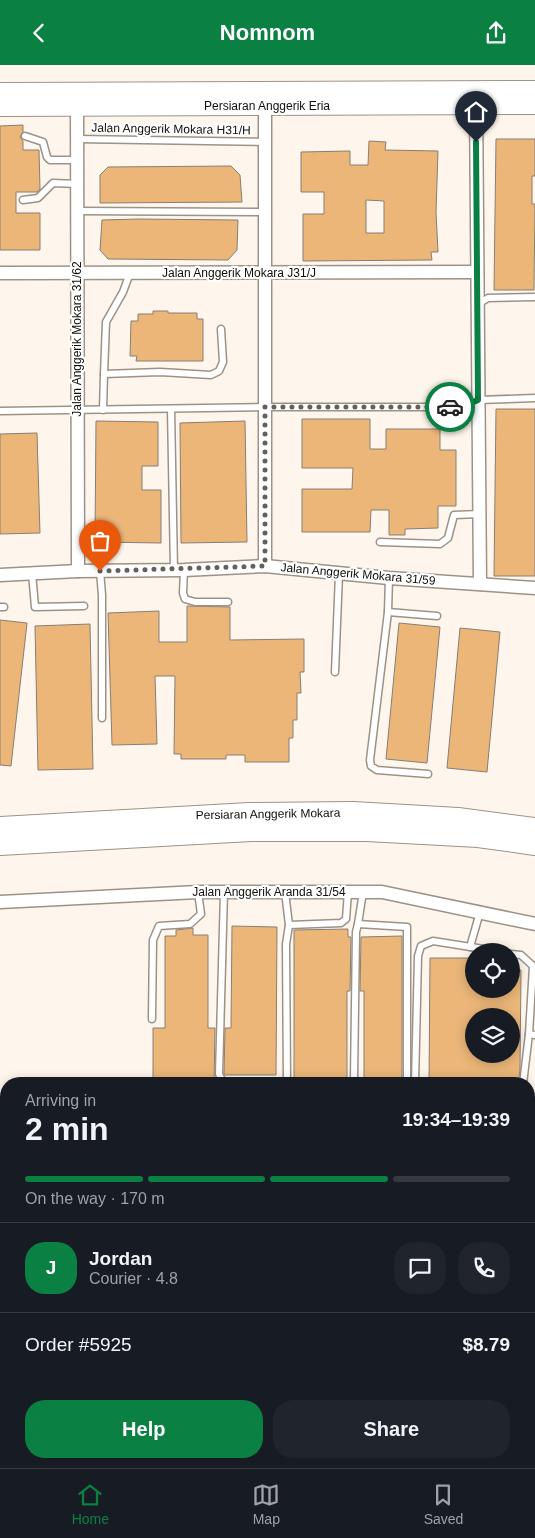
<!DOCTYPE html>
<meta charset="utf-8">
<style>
body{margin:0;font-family:Arial,sans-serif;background:#20242c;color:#f1f3f6;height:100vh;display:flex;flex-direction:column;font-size:19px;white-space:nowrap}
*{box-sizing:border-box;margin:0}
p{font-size:16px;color:#9ea1a6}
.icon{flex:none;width:28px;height:28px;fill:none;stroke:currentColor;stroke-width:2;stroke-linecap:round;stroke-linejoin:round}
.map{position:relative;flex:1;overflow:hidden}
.drawer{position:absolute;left:0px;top:1012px;width:535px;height:391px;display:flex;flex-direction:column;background:#171b24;border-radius:20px 20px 0 0;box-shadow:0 2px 12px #0003}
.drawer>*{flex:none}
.fabs{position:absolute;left:465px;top:878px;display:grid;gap:10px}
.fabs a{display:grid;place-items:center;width:55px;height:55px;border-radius:50%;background:#171b24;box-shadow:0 2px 12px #0003;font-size:25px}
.pin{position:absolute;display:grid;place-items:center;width:42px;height:42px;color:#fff;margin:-51px -21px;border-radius:50% 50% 50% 0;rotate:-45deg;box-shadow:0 0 5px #0007}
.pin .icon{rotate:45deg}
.courier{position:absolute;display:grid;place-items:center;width:50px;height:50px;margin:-25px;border:4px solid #0b8043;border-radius:50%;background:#fff;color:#222;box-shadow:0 1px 6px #0007}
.overview em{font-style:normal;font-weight:700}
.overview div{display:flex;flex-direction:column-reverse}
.overview{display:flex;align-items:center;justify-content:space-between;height:85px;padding:0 25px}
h1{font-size:32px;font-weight:700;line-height:38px}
.bar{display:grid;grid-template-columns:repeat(4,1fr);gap:8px 5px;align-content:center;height:60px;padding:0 25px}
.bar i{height:6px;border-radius:4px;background:#363941}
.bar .on{background:#0b8043}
.bar p{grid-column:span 4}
.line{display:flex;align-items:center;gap:12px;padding:0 25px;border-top:1px solid #363941}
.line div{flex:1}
.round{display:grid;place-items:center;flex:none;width:52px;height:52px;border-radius:20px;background:#20242c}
.action{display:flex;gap:10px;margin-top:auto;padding:10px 25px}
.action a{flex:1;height:58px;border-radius:20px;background:#0b8043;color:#fff;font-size:20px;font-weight:700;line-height:58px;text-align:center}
.action a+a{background:#20242c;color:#f1f3f6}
header{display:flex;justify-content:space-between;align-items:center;height:65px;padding:0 25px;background:#0b8043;color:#fff;font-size:22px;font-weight:700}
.dock{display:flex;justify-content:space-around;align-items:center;height:70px;border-top:1px solid #363941;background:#171b24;font-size:14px;color:#9ea1a6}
.dock a{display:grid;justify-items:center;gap:2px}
.dock .on{color:#0b8043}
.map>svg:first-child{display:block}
.building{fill:#ebb678;stroke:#887e74;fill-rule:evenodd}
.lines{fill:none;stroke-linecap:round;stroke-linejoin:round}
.lane-casing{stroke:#9c9288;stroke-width:9}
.street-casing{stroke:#9c9288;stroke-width:15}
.secondary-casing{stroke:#9c9288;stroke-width:20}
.primary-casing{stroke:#9c9288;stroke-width:22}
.lane{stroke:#fff;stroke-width:6}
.street{stroke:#fff;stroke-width:12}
.secondary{stroke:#fff;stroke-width:18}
.primary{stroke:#fff;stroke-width:20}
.done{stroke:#65605a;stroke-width:5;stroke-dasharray:0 9}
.route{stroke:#0b8043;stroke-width:6}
.labels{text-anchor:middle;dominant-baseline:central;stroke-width:4.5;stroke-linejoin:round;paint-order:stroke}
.street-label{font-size:12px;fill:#120f0b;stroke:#fff}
</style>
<header><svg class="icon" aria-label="back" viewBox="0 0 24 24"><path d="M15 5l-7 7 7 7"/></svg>Nomnom<svg class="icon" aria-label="share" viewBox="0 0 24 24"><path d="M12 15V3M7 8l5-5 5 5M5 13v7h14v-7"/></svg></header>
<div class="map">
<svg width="535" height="1403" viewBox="0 0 535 1403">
<rect width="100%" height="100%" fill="#fef6ec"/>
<g class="building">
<path d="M23,60V67L20,72L23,76V85H39L40,124L37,127H16V148H40V185H0V61Z"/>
<path d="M496,74H535V111H532V139H535L534,225H494Z"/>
<path d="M369,76L386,77L385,85L438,86L436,147L438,187H431L432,195L303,196V149H324V127H301V87L350,86V100H368ZM366,135L384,136V168H366Z"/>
<path d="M231,101L240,110L242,137L100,138V110L108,102Z"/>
<path d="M138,154L238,155L237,185L228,195L108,194L100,185L102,155Z"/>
<path d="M153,246H168V248H197V254H203V296H136L137,291H130L131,256H138V249H153Z"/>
<path d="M496,344H535V511H494Z"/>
<path d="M302,354H370V384H386V364H440V385H456V441H438V463L405,464V470H389V445H371L370,467H302V424H352L353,403H302Z"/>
<path d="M96,356L158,357V401H142V425H161V478L95,477Z"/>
<path d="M245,356L247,477L181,478L180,358Z"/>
<path d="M37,368L40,468L0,469V369Z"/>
<path d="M187,541L230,542V575L304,574V607H300L301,628H297V655H293V673H289V697H245V690H226V694H181V689H174L175,611H155L157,679L112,680L108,548L159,546V577H187Z"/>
<path d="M0,555L27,558L11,701L0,700Z"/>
<path d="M399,558L440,562L427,698L386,694Z"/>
<path d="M90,559L93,704L38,705L35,561Z"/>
<path d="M460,563L500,567L487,707L447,703Z"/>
<path d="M232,861L277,862L276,1010H225L224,1008L225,963H231Z"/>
<path d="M193,863V870H208V963H215L214,1019H153V963H165V871H176V865Z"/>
<path d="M348,864V872H351L350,926H347V1017H294V865Z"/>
<path d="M402,871V1017L366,1018L364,1015V926H360L361,872Z"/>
<path d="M430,893H474V924H511V905H521L520,1005L518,1019L429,1018ZM474,951H511V989H474Z"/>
</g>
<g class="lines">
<g class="lane-casing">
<g id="lane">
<path d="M25,71L43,77L47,92L50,95H77"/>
<path d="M77,74L265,77"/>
<path d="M23,135L38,133L53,118L77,119"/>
<path d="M77,146L265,147"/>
<path d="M130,208L123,227L106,257L104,309L160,307L211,310L219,306L223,297L221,264"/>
<path d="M478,239L488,233L535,232"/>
<path d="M171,344L174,505"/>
<path d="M103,345L104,309"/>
<path d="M0,346L265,342H462L478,335L535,333"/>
<path d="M380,477L440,479L448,473L454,450L480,449"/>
<path d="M184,505L183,528L185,534L195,537H228"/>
<path d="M100,506L102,530V653"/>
<path d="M32,508L35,542L84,541"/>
<path d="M0,542H4"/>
<path d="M388,547L389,513"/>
<path d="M335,607L339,509"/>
<path d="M428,709L377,705L371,701L370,695L388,547L437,551"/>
<path d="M285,827L289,860L341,858L346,854L348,827"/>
<path d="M358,859L407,862V1019"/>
<path d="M470,882L480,847"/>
<path d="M511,889L521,890L533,901L529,969L535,970"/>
<path d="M152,954L153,875L159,861L190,859L201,849L198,827"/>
<path d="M224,1019L219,1009L224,827"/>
<path d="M286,1019L287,1016L286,879L289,860"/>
<path d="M361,1019L354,1014L356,867L358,859L363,827"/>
<path d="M415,1019L418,891L421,881L433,876L496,886"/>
<path d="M523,1019L529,969"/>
<path d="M529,1089L535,1096"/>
<path d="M0,1117L1,1172L0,1175"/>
<path d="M529,1269L535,1270"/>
<path d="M529,1308L533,1296"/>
<path d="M529,1367L535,1370"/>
<path d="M225,1398V1403"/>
<path d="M450,1398L466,1403"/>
<path d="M338,1400V1403"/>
<path d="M326,1403V1398"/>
<path d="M435,1403L437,1398"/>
</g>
</g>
<g class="street-casing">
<g id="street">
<path d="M77,33L78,506"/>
<path d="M476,34L480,519"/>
<path d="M0,208L477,207"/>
<path d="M265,501V34"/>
<path d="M0,510L78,506L184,505L265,501L389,513L535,523"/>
<path d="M0,837L198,827H382L535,859"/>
<path d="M529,1152L535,1122"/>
<path d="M0,1210H6"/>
<path d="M194,1398V1403"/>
<path d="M521,1398L535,1402"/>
<path d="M475,1403L477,1398"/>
</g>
</g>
<g class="secondary-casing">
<g id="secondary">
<path d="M0,27L535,25"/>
<path d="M0,42L535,40"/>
</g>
</g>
<g class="primary-casing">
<g id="primary">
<path d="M0,762L249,748L353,747L458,753L535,763"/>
<path d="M0,780L251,766H367L478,772L535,780"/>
</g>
</g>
<use href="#lane" class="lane"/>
<use href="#street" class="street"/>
<use href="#secondary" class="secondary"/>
<use href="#primary" class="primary"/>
</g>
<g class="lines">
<path class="done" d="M100,506L265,501V342H450"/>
<path class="route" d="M450,342H462L478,335L476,77"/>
</g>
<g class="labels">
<g class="street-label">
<text x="267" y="41">Persiaran Anggerik Eria</text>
<text transform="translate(171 64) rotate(1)">Jalan Anggerik Mokara H31/H</text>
<text x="239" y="208">Jalan Anggerik Mokara J31/J</text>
<text transform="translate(77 274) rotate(-90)">Jalan Anggerik Mokara 31/62</text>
<text transform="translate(358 509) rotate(5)">Jalan Anggerik Mokara 31/59</text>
<text transform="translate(268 749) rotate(-1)">Persiaran Anggerik Mokara</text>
<text x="269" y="827">Jalan Anggerik Aranda 31/54</text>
</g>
</g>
</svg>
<div class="fabs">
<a><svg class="icon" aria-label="locate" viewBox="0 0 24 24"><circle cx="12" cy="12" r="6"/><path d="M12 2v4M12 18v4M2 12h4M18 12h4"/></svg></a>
<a><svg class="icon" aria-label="layers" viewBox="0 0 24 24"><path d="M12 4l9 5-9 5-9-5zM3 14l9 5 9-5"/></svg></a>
</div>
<div class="pin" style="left:100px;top:506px;background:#ea580c"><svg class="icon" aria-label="bag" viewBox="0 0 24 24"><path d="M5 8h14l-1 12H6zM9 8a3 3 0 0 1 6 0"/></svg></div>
<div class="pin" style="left:476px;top:77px;background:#1f2937"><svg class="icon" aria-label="home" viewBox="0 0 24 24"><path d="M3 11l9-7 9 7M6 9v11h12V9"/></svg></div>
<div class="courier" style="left:450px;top:342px"><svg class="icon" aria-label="car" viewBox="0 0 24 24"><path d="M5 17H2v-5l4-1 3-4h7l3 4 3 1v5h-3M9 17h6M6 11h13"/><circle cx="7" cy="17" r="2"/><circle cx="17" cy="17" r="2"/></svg></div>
<section class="drawer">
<div class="overview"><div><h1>2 min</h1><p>Arriving in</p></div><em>19:34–19:39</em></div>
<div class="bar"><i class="on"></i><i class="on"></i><i class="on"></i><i></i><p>On the way · 170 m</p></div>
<div class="line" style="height:90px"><b class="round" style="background:#0b8043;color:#fff">J</b><div><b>Jordan</b><p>Courier · 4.8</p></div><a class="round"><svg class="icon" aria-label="chat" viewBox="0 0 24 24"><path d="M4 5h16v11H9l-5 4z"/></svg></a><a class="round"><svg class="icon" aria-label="phone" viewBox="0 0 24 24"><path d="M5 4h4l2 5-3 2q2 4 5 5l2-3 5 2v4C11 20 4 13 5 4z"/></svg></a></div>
<div class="line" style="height:65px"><div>Order #5925</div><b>$8.79</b></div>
<div class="action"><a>Help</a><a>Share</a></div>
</section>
</div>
<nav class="dock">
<a class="on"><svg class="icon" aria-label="home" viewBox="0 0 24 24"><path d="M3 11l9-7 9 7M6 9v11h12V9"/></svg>Home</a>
<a><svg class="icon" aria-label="map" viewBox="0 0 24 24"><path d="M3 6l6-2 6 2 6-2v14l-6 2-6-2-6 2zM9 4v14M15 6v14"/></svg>Map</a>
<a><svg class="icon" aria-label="saved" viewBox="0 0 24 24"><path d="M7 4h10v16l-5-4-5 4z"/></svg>Saved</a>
</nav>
